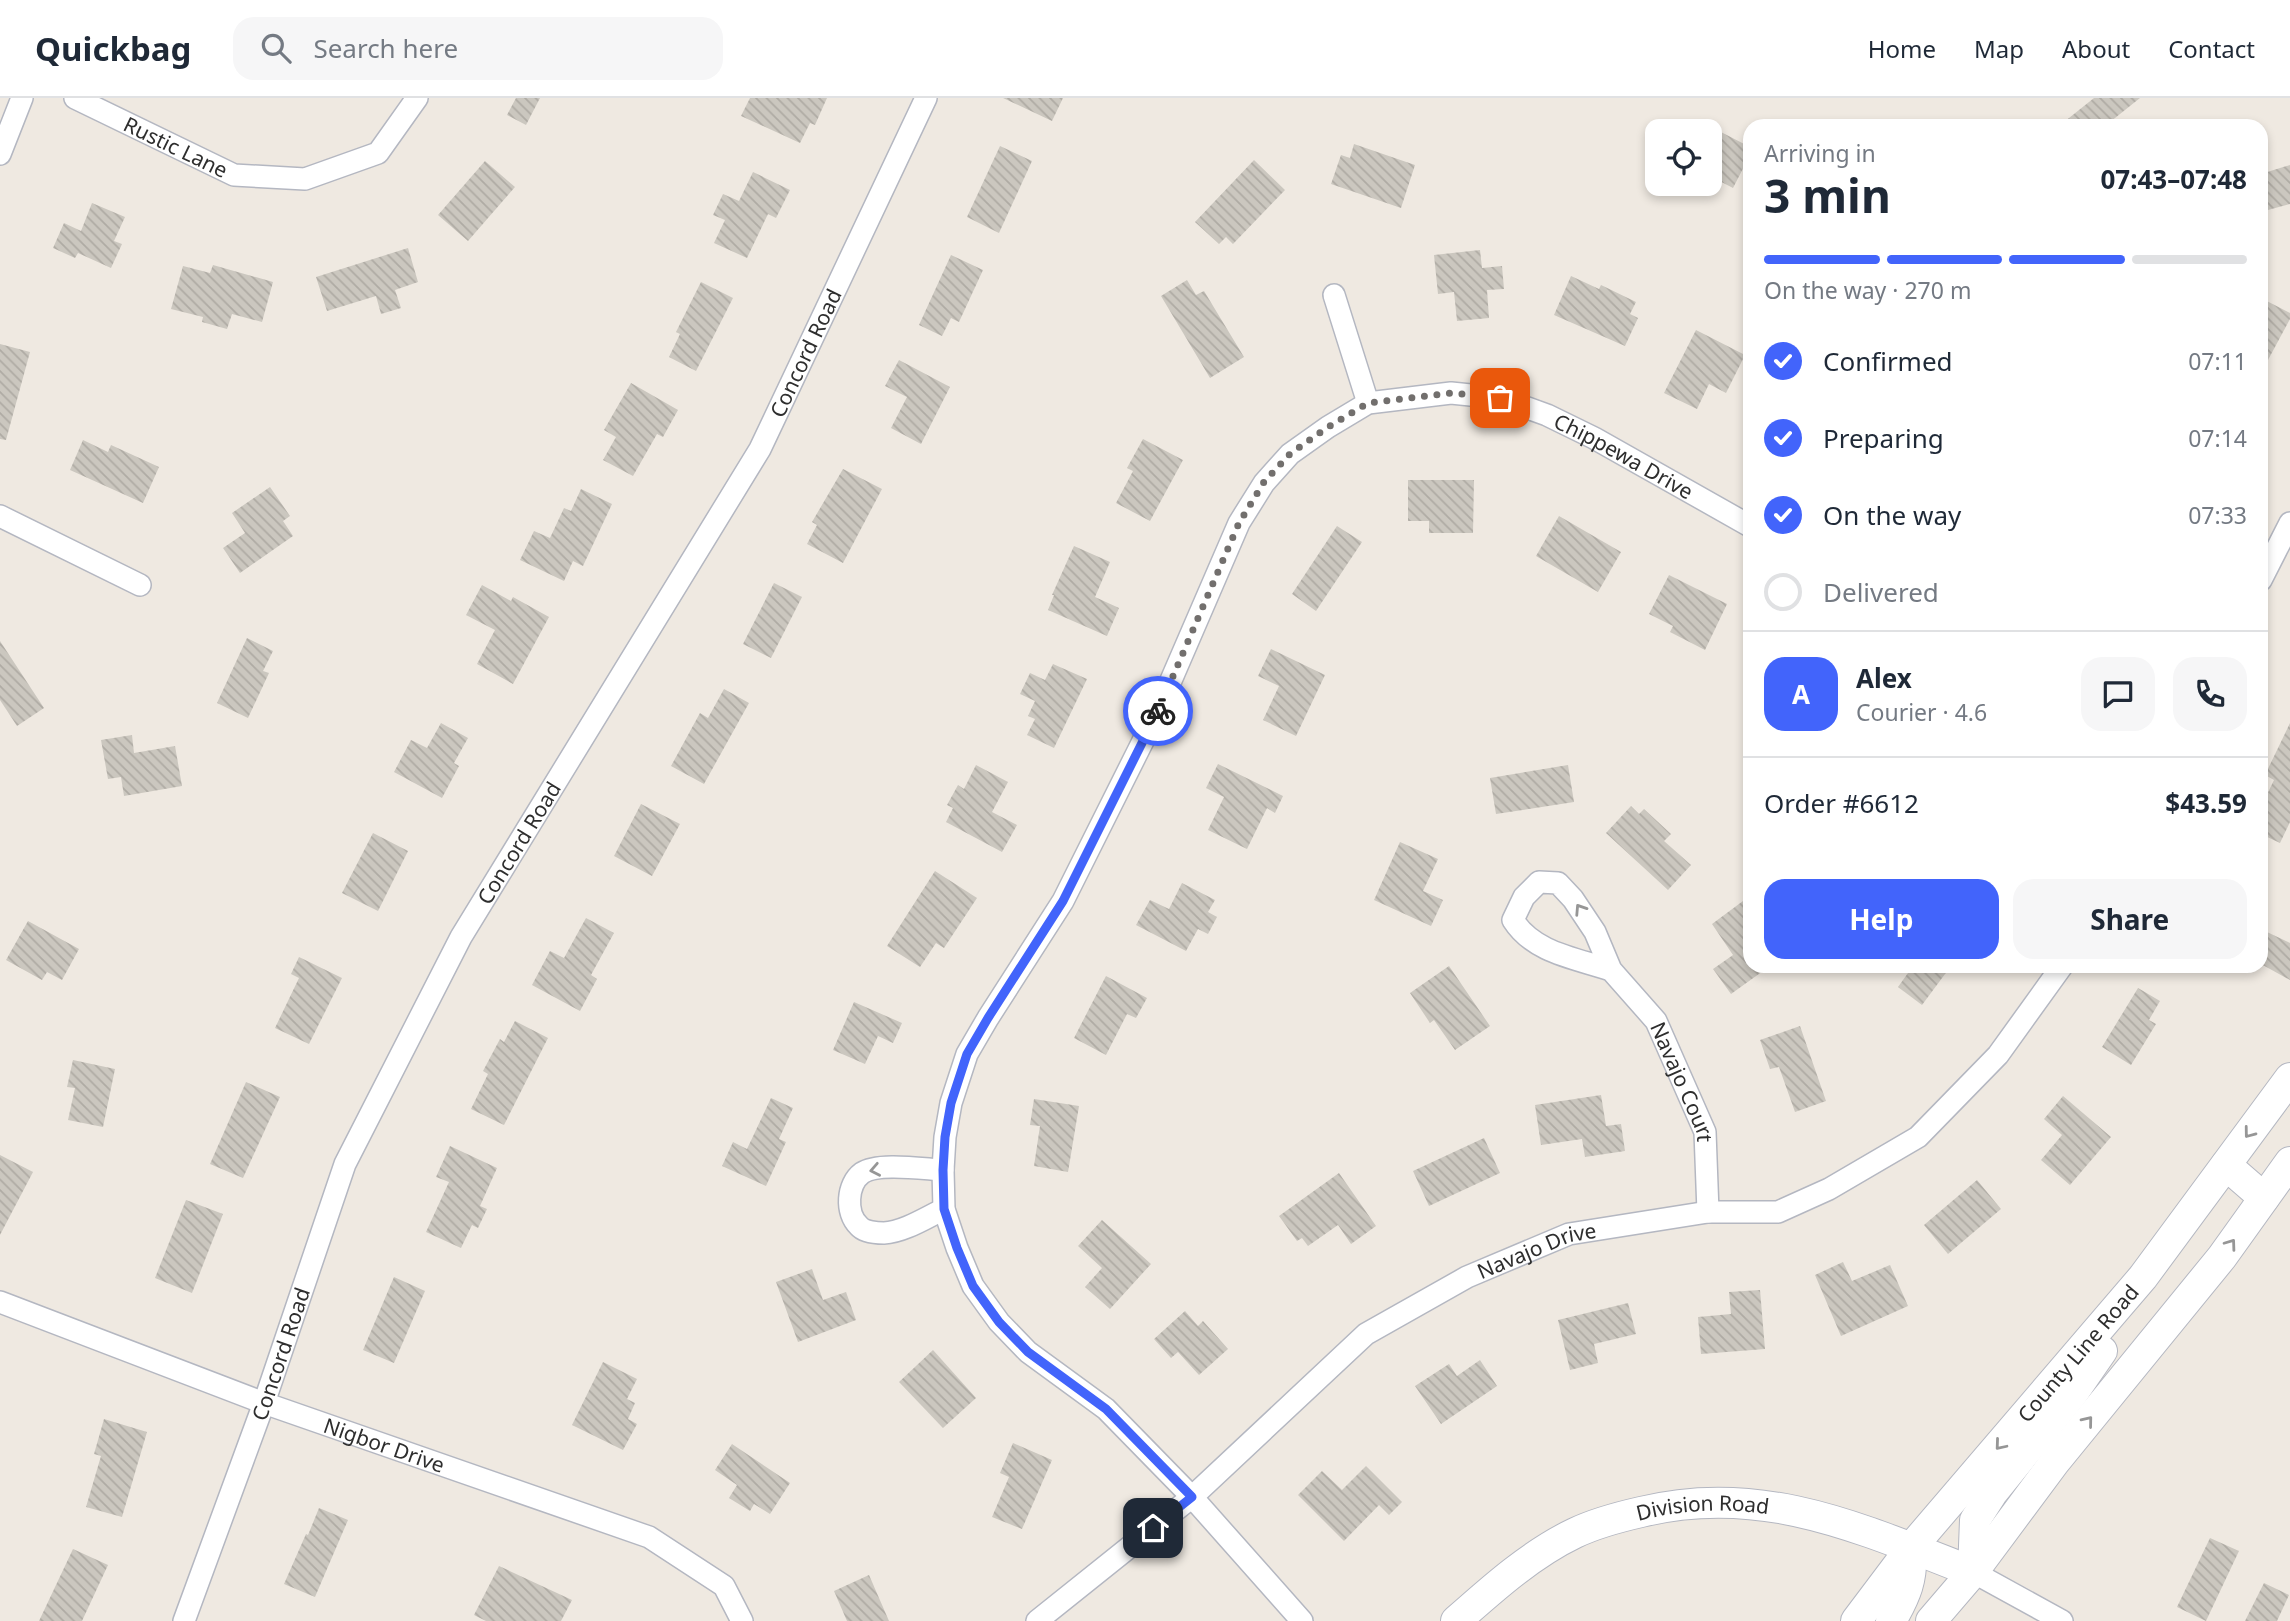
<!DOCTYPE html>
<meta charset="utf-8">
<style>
body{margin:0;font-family:"Noto Sans",sans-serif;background:#f6f6f7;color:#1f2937;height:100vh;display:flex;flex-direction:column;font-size:26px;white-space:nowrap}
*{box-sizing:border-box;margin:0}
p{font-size:23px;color:#747a83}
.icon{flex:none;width:38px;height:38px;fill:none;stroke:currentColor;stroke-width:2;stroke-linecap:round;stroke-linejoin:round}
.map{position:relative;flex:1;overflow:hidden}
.drawer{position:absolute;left:1743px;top:21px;width:525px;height:854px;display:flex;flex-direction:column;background:#fff;border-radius:21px;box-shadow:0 4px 10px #0003}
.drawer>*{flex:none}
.tools{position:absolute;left:1645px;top:21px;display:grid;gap:14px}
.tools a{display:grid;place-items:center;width:77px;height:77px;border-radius:14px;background:#fff;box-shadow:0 4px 10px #0003;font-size:35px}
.pin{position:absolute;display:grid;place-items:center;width:60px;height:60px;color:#fff;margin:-30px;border-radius:14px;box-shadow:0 4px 10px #0006}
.courier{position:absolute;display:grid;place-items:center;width:70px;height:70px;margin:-35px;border:5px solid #4264fb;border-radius:50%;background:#fff;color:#222;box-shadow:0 2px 9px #0007}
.summary em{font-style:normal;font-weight:700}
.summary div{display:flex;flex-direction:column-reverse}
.summary{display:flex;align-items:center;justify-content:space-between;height:119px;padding:0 21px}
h1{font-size:46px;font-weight:700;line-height:52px}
.bar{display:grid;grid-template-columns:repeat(4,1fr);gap:10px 7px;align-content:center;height:84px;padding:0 21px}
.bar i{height:9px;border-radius:5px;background:#e0e1e3}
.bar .on{background:#4264fb}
.bar p{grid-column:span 4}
.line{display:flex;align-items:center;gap:18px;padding:0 21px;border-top:2px solid #e0e1e3}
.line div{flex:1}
.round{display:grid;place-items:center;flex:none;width:74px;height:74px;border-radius:21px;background:#f6f6f7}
ol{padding:0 21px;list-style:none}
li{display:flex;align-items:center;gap:21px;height:77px}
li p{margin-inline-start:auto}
li .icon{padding:7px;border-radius:50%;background:#4264fb;color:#fff;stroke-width:4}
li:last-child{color:#747a83}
li i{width:38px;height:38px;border:4px solid #e0e1e3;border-radius:50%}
.cta{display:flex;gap:14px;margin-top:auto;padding:14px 21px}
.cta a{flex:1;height:80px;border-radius:21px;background:#4264fb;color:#fff;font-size:28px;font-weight:700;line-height:80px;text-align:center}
.cta a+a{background:#f6f6f7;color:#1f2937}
header{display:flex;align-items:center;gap:42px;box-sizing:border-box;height:98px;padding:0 35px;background:#fff;border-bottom:2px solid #e0e1e3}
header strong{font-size:33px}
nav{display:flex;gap:38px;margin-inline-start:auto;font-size:24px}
.search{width:490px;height:63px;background:#f6f6f7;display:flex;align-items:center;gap:18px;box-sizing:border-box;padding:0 24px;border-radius:21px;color:#747a83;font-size:26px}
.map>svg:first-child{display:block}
.building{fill:url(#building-back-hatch)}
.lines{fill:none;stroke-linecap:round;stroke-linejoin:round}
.street-casing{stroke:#b4b7c1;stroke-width:24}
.secondary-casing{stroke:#b4b7c1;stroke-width:32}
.street{stroke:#fff;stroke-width:21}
.secondary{stroke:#fff;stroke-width:30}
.oneway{stroke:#969696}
.done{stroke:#726f6d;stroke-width:7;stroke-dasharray:0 12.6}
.route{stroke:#4264fb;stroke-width:9}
.labels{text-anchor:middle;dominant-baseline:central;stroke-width:6;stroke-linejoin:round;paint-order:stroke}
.street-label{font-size:21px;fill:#2e2e2e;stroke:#fff}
</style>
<header>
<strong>Quickbag</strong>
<div class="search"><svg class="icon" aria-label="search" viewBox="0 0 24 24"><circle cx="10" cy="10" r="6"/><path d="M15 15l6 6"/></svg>Search here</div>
<nav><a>Home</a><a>Map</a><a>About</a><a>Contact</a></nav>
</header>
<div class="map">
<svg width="2290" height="1523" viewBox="0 0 2290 1523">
<defs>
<pattern id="building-back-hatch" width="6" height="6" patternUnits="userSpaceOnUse" patternTransform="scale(1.75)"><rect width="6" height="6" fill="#cbc7bf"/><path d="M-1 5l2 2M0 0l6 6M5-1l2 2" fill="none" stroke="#afaba4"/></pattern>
</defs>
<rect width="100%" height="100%" fill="#efe9e1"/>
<g class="building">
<path d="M516,0H540L526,27L507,17Z"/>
<path d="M750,0H827L815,27L810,25L800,45L741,18Z"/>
<path d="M1003,0H1063L1052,23Z"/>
<path d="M2094,0H2140L2105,28H2059Z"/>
<path d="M1717,32L1750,49V57L1733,90L1710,78V35L1715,37Z"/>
<path d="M1354,46L1415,67L1401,110L1331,86L1341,57L1350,60Z"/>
<path d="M1000,48L1032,63L999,135L967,119Z"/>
<path d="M1254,62L1285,92L1233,146L1226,139L1219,146L1195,124Z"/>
<path d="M485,63L515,89L468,143L438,117Z"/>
<path d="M2290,67V106L2268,112L2261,89V76Z"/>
<path d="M753,74L790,92L776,120L768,116L747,160L714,145L725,122L713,117L723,96L739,103Z"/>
<path d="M92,105L125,119L114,143L122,146L111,170L78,155L75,160L53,150L64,125L81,133Z"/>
<path d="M408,150L418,184L395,192L401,210L381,216L376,198L327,213L316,179Z"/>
<path d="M1480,152L1482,170L1502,168L1504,191L1487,192L1489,220L1457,223L1454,194L1438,196L1434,157Z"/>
<path d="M951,157L983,172L959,224L951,220L942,238L919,227Z"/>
<path d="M213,167L273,184L262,224L232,216L227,231L202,224L203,219L171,211L183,168L210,175Z"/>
<path d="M1571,178L1599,191L1601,187L1636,204L1630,216L1638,220L1625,248L1554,217Z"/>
<path d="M1187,182L1196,197L1204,193L1244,259L1210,280L1161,198Z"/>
<path d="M701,184L733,200L696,273L669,259L680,236L676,234Z"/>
<path d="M2261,200L2290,215V221L2261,275Z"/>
<path d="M1696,232L1745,257L1726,295L1709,286L1697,311L1664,295Z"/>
<path d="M0,246L30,254L6,342L0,341Z"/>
<path d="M899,262L950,289L921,346L891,330L907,299L885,288Z"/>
<path d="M631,285L678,312L663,339L657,336L633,378L603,362L616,339L604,332Z"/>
<path d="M1143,341L1183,362L1150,423L1116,405L1133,373L1127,370Z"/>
<path d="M83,342L108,354L111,347L159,369L143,405L70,372Z"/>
<path d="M843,371L882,391L843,465L807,446L817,427L812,424Z"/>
<path d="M1408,382H1474L1473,435H1429V423H1408Z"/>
<path d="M270,389L290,418L283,423L293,438L240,475L223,450L245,435L232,415Z"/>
<path d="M581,391L612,406L583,468L573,463L564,483L520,462L534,433L550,440L564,410L571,413Z"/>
<path d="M1559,418L1621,454L1598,494L1536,458Z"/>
<path d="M1337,428L1362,444L1316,513L1292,496Z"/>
<path d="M1074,448L1110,464L1095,499L1119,510L1107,538L1048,512L1054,497H1052Z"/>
<path d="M1669,477L1727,506L1705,552L1670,534L1673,528L1649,516Z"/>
<path d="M774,485L802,499L771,560L743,546Z"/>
<path d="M482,487L511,503L513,499L549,519L513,586L477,566L495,532L466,517Z"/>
<path d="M247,540L273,553L263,573L269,575L248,620L217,605Z"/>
<path d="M0,543L44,610L17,628L0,602Z"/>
<path d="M1271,551L1325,577L1296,638L1263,622L1279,588L1258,578Z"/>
<path d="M1053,566L1087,581L1054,650L1027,637L1035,621L1028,618L1035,603L1020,596L1030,575L1045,582Z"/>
<path d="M724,591L749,605L704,686L671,668L700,615L708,620Z"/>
<path d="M441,625L468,640L454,665L459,668L442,700L394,674L411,642L427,650Z"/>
<path d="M2290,625V724L2280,745L2261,736V709L2274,682L2265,677Z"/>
<path d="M132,637L134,655L175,648L182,688L124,698L121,679L108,681L101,642Z"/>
<path d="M1218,666L1283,698L1275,715L1267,710L1247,751L1208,732L1224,699L1206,690Z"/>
<path d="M976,667L1008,684L992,714L1017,727L1002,754L946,724L953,710L947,707L958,687L964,691Z"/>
<path d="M1568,667L1574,704L1496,716L1490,680Z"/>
<path d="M641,706L680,726L652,778L614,758Z"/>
<path d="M1631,708L1639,716L1644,711L1671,736L1664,743L1691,767L1668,792L1606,735Z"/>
<path d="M373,735L408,753L378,813L342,795Z"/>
<path d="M1400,744L1438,761L1423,793L1443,802L1431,828L1374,802Z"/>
<path d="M935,773L977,800L944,850L936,845L920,869L887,848Z"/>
<path d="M1182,785L1215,802L1208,814L1217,819L1208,836L1198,831L1186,853L1136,827L1150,802L1169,811Z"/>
<path d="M1743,803L1750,813V868H1770L1731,896L1713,871L1733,857L1712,826Z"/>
<path d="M586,820L614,835L591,877L597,881L580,913L532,887L550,853L564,860Z"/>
<path d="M28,823L79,851L62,882L47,874L42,882L6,862Z"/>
<path d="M2267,834L2290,845V882L2261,866V844Z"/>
<path d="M299,859L342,880L309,946L275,930L299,880L291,876Z"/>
<path d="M1449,868L1490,928L1455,952L1434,922L1430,925L1410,895Z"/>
<path d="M1913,868H1951L1922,907L1898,889Z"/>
<path d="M1106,878L1147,900L1136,920L1127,916L1106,957L1074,940Z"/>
<path d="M2138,890L2160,903L2149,922L2156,926L2131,967L2102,949Z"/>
<path d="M854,904L902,925L893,945L878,938L865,966L833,952Z"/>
<path d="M515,923L548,940L504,1027L471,1011L488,976L483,973L500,941L504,944Z"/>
<path d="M1800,928L1826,1003L1795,1014L1779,969L1770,971L1760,942Z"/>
<path d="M73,962L115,971L103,1029L68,1022L75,990L67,989Z"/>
<path d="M246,984L280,999L243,1080L210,1066Z"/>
<path d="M1601,997L1606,1028L1621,1026L1625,1053L1585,1059L1582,1041L1541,1047L1535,1007Z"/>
<path d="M2063,998L2111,1039L2070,1087L2041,1062L2062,1037L2044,1021Z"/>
<path d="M771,1000L793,1010L779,1041L786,1044L766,1088L722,1068L733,1044L747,1051Z"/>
<path d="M1034,1001L1079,1008L1068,1074L1034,1068L1040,1028L1030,1027Z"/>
<path d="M1484,1040L1500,1075L1429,1108L1413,1073Z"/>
<path d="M450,1048L497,1070L480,1108L487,1111L478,1130L472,1127L461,1150L426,1134L449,1084L436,1079Z"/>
<path d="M0,1057L33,1074L0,1137Z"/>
<path d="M1339,1075L1376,1128L1351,1146L1338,1127L1308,1148L1302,1140L1297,1143L1279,1118Z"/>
<path d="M1977,1082L2001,1111L1948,1156L1924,1127Z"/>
<path d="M186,1102L223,1116L192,1195L155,1180Z"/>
<path d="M1102,1122L1151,1166L1110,1211L1085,1189L1102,1170L1078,1148Z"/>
<path d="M1843,1164L1852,1183L1890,1167L1908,1208L1841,1238L1815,1177Z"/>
<path d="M812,1171L823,1202L846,1194L856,1222L798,1244L776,1184Z"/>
<path d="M394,1179L425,1193L394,1265L363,1252Z"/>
<path d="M1760,1192L1765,1251L1701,1256L1698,1219L1731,1216L1729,1194Z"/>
<path d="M1628,1205L1636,1236L1594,1246L1598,1265L1570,1272L1558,1222Z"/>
<path d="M1185,1213L1198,1228L1203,1223L1228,1251L1199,1277L1178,1254L1171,1260L1154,1241Z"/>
<path d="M933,1252L976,1300L943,1330L899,1284Z"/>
<path d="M1480,1262L1497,1288L1441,1326L1415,1288L1449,1266L1457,1278Z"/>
<path d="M603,1264L637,1281L627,1301L635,1305L628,1321L637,1326L623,1352L572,1327Z"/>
<path d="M104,1321L147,1334L122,1419L86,1409L101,1358L94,1356Z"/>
<path d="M1013,1345L1052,1362L1022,1431L992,1419L1009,1379L1000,1375Z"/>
<path d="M732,1346L790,1385L770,1416L754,1406L750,1413L729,1400L737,1387L715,1372Z"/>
<path d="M1366,1368L1402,1404L1389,1417L1379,1407L1344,1443L1298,1397L1322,1373L1342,1392Z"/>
<path d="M319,1410L348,1422L315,1499L284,1486L306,1436L308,1437Z"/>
<path d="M2210,1440L2239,1453L2206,1523L2177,1509Z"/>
<path d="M73,1451L108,1467L82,1523H39Z"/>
<path d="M499,1468L572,1502L561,1523H486L474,1517Z"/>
<path d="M869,1477L889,1523H847L834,1493Z"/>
<path d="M2264,1485L2289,1497L2277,1523H2245Z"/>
</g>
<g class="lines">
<g class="street-casing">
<g id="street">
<path id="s1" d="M75,0L234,77L305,81L378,55L417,0"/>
<path d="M0,56L22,0"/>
<path d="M1334,197L1368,305"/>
<path d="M0,418L140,487"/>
<path d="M2261,482L2290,425"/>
<path id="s2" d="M1611,872C1575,860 1534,855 1513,822L1524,799L1539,784L1558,785L1573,801L1595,834L1611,872L1656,923L1705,1034L1708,1114"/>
<path d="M943,1072C923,1071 878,1064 862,1075C847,1086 845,1115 859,1128C864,1134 877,1135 884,1135C904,1134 927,1119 944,1111"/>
<path id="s3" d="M0,1204L264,1305L649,1439L724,1488L742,1523"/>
<path d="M1973,1474L2062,1523"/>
<path id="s4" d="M184,1523L264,1305L345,1066L461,839L760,351L926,0"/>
<path id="s5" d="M1037,1523L1192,1399L1366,1236L1467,1179L1569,1136L1708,1114H1778L1829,1091L1918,1039L1998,957L2062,868"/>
<path id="s6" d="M1302,1523L1192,1399L1106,1311L1028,1254L999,1224L973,1188L957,1150L944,1111L943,1072L945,1039L951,1005L967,956L988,920L1063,803L1156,617L1239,425L1264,385L1290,356L1328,329L1368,305L1451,295L1500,300L1547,317L1594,340L1750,428"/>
</g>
</g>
<g class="secondary-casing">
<g id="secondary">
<path d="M2226,1067L2264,1100"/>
<path d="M1973,1474L1975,1422L1993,1394L2073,1295L2102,1253"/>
<path id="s7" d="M1456,1523C1492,1491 1531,1456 1575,1435C1596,1425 1619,1419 1641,1414C1762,1384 1862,1431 1973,1474"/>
<path id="s8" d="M1856,1523L1911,1450L2143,1179L2290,980"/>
<path d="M1891,1523C1906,1497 1913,1481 1911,1451"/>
<path d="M1931,1523L1973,1474L2054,1365L2222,1159L2290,1064"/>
</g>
</g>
<use href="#street" class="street"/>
<use href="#secondary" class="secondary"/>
</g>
<defs><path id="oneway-chevron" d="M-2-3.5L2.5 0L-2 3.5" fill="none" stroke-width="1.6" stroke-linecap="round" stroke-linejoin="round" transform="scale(1.75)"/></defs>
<g class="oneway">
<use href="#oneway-chevron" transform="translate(1580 811) rotate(-123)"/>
<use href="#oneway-chevron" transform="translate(2249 1035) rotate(127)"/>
<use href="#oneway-chevron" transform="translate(875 1072) rotate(169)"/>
<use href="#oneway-chevron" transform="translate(2231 1146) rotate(-54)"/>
<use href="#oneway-chevron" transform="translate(2088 1323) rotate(-51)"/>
<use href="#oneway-chevron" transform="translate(2000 1347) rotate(130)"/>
</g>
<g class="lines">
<path class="done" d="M1158,613L1239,425L1264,384L1290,356L1328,329L1368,305L1451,295L1500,300"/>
<path class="route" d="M1153,1430L1192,1399L1106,1311L1028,1254L999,1224L973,1188L957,1150L944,1111L943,1072L945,1039L951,1005L967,956L988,920L1063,803L1158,613"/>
</g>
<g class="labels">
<g class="street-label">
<text stroke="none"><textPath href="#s1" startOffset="112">Rustic Lane</textPath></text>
<text stroke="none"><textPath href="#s4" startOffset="1418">Concord Road</textPath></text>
<text stroke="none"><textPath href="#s6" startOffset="1759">Chippewa Drive</textPath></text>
<text stroke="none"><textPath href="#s4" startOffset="850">Concord Road</textPath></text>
<text stroke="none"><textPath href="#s2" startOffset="416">Navajo Court</textPath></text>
<text stroke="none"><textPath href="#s5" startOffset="628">Navajo Drive</textPath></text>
<text stroke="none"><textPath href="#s8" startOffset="348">County Line Road</textPath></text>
<text stroke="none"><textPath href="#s4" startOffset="284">Concord Road</textPath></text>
<text stroke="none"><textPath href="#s3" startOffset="410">Nigbor Drive</textPath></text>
<text stroke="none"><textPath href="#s7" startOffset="280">Division Road</textPath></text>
</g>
</g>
</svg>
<div class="tools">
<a><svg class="icon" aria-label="locate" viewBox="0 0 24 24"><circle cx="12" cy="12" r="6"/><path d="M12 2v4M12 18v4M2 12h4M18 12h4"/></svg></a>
</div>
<div class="pin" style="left:1500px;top:300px;background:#ea580c"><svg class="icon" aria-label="bag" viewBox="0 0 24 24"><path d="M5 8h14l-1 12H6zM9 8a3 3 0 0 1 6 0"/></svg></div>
<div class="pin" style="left:1153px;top:1430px;background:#1f2937"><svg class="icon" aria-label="home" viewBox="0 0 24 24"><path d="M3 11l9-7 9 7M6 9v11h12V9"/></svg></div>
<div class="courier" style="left:1158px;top:613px"><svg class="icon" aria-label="bike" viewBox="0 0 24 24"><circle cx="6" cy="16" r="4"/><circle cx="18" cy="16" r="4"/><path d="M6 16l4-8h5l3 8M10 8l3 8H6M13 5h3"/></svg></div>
<section class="drawer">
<div class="summary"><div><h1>3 min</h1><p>Arriving in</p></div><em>07:43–07:48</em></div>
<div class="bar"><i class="on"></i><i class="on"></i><i class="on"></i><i></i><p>On the way · 270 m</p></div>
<ol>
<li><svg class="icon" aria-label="check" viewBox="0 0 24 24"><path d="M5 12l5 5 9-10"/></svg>Confirmed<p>07:11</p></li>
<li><svg class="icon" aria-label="check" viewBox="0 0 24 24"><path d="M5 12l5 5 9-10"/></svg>Preparing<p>07:14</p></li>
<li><svg class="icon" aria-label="check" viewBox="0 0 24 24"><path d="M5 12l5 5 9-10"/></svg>On the way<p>07:33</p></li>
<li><i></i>Delivered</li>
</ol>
<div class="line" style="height:126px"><b class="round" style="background:#4264fb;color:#fff">A</b><div><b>Alex</b><p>Courier · 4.6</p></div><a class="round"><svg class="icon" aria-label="chat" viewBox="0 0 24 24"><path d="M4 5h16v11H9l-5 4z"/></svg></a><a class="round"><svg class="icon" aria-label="phone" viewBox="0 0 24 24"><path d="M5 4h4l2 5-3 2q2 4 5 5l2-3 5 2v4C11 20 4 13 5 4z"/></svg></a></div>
<div class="line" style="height:91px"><div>Order #6612</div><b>$43.59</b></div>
<div class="cta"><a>Help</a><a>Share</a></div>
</section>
</div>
